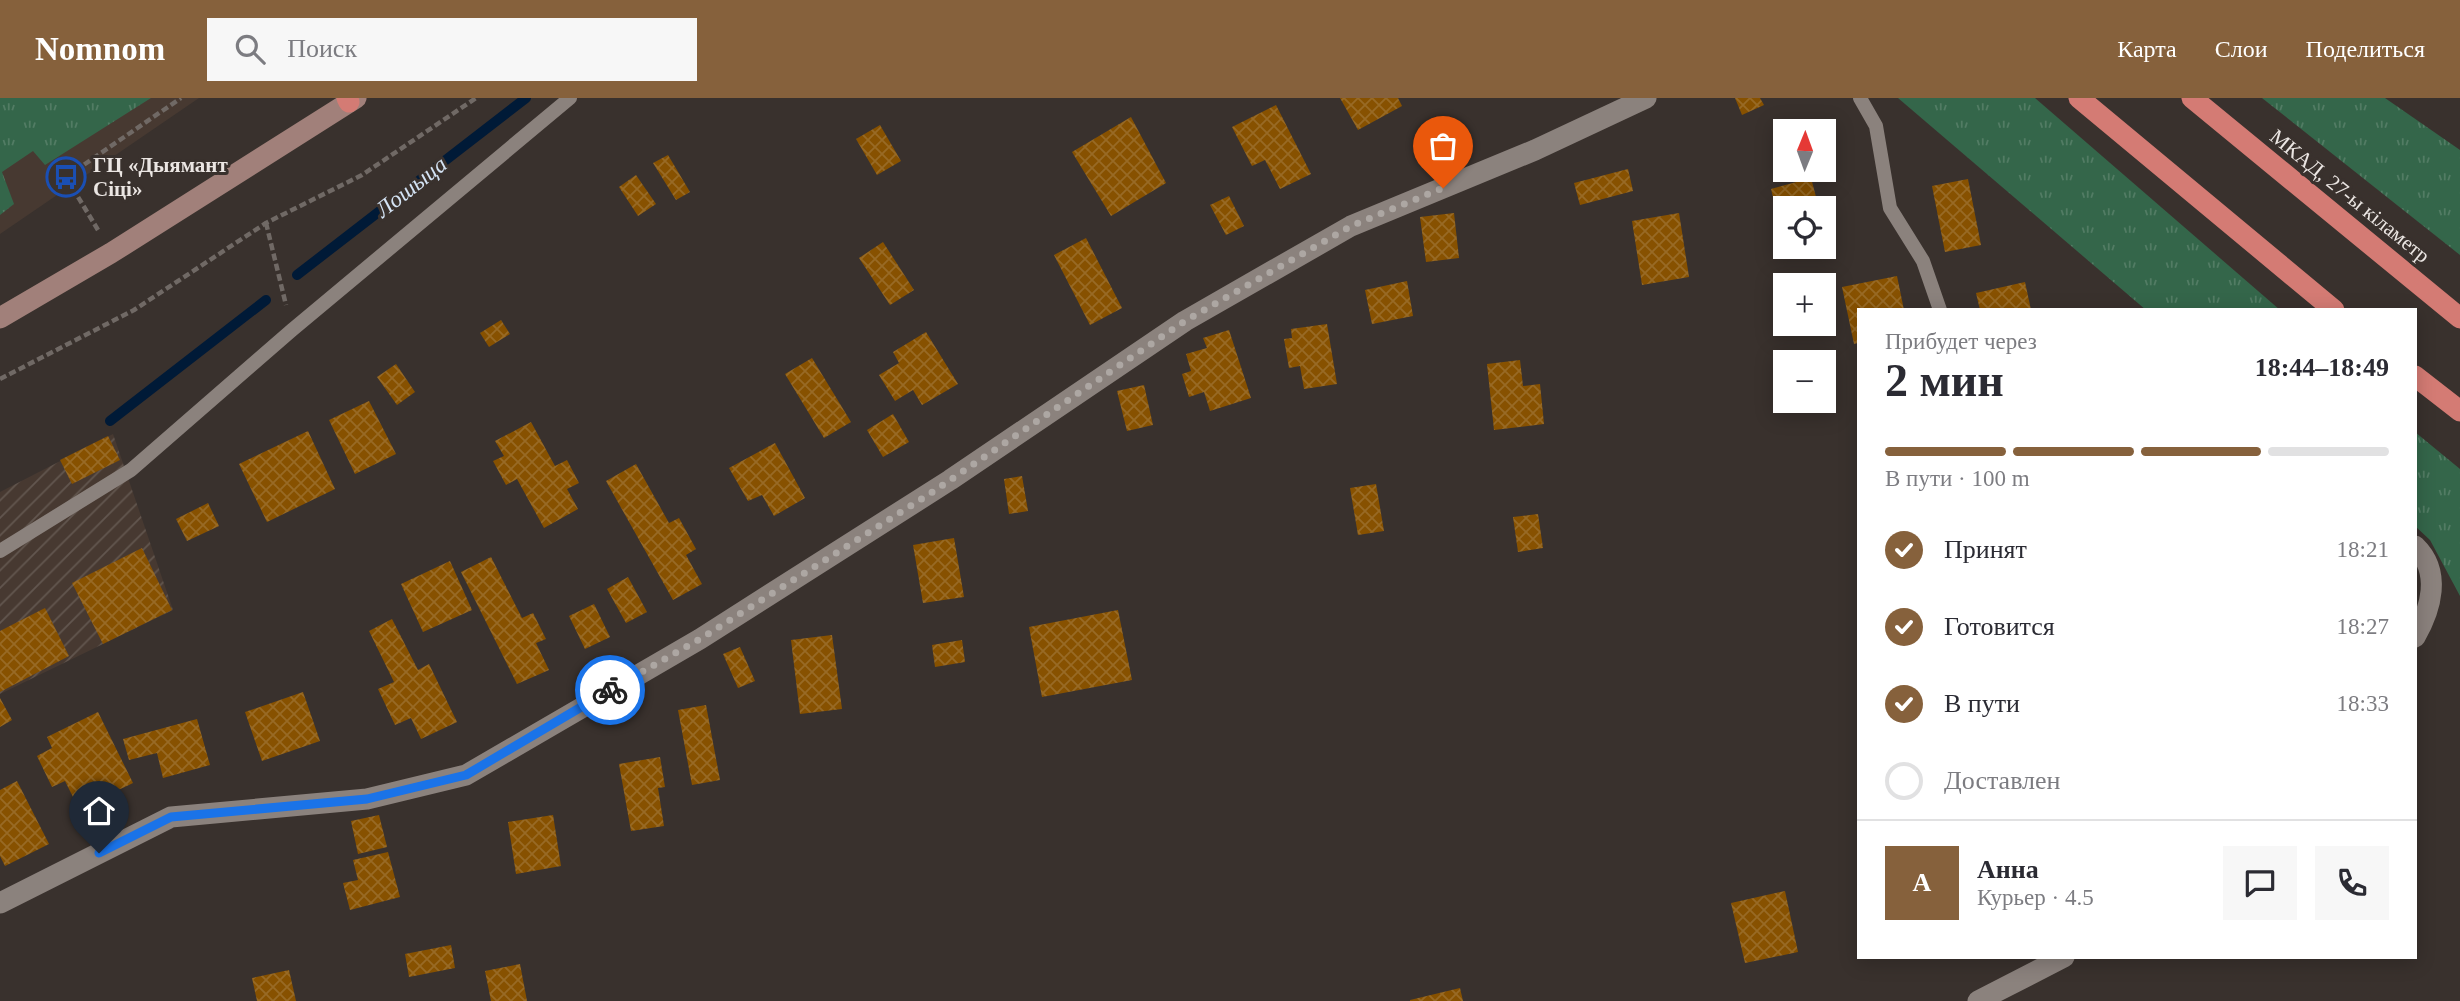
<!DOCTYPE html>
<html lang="ru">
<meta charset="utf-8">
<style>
body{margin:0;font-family:Georgia,serif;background:#f7f7f7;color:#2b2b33;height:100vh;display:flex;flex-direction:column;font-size:26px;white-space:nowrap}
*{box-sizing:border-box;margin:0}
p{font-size:23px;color:#7c7c81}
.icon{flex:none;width:38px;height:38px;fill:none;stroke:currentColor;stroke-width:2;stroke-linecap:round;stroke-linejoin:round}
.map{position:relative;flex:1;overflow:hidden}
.side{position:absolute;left:1857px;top:210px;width:560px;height:651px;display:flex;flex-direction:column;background:#fff;border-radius:0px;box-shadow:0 4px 18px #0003}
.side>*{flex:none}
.needle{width:46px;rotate:1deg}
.controls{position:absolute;left:1773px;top:21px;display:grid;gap:14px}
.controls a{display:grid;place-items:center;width:63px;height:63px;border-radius:0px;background:#fff;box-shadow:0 4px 18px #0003;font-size:35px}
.pin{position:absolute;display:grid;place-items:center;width:60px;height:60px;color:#fff;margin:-72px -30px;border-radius:50% 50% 50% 0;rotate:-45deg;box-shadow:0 0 7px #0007}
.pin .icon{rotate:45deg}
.courier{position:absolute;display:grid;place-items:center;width:70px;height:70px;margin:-35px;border:5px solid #1a73e8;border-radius:50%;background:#fff;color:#222;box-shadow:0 2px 9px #0007}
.overview em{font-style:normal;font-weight:700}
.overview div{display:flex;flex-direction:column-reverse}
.overview{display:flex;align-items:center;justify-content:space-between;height:119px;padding:0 28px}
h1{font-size:46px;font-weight:700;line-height:52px}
.bar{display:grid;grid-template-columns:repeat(4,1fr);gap:10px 7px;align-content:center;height:84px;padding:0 28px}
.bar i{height:9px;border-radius:5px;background:#e1e1e2}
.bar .current{background:#86613c}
.bar p{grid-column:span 4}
.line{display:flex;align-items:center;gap:18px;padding:0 28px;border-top:2px solid #e1e1e2}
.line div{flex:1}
.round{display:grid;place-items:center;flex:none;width:74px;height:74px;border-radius:0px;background:#f7f7f7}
ol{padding:0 28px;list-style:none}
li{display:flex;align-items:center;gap:21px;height:77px}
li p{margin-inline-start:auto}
li .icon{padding:7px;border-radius:50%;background:#86613c;color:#fff;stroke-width:4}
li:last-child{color:#7c7c81}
li i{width:38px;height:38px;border:4px solid #e1e1e2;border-radius:50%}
header{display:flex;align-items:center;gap:42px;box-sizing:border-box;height:98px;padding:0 35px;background:#86613c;color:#fff}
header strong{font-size:33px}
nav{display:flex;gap:38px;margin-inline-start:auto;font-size:24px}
.search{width:490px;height:63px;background:#f7f7f7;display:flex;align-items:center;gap:18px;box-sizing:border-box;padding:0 24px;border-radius:0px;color:#7c7c81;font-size:26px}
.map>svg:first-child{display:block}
.built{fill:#473931}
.industrial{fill:url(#industrial-furrows)}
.grass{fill:url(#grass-tufts)}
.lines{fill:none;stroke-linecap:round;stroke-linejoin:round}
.stream{stroke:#001a37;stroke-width:10}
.building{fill:url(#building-cross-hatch)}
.path{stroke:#706965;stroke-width:4.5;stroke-dasharray:7 3.5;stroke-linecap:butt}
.lane{stroke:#8b827d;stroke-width:14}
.street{stroke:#8b827d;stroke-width:21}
.secondary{stroke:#a1807a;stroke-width:21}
.highway{stroke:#d47b74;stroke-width:21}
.done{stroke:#ada7a3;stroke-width:7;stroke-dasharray:0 12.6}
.route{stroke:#1a73e8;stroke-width:9}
.labels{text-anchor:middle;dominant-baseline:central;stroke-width:6;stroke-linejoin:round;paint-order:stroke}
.poi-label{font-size:21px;font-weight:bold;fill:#ebe6e3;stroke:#39312d;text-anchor:start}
.street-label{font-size:21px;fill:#ebe6e3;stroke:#39312d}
.water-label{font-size:23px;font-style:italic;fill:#d4e3f4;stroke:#39312d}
</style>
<header>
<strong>Nomnom</strong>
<div class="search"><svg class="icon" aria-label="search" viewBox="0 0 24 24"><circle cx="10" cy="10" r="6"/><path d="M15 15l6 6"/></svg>Поиск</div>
<nav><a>Карта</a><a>Слои</a><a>Поделиться</a></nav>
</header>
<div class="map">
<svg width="2460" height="903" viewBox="0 0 2460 903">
<defs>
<pattern id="industrial-furrows" width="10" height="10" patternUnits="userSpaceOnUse" patternTransform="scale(1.75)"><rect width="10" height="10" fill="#473931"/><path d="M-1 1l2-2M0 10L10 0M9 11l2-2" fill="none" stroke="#62564f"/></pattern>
<pattern id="grass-tufts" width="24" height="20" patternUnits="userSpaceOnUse" patternTransform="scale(1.75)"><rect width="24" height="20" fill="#34664a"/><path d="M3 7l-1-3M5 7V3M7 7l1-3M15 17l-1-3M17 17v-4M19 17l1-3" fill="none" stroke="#527c64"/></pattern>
<pattern id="building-cross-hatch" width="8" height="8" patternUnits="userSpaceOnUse" patternTransform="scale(1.75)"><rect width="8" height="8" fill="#875100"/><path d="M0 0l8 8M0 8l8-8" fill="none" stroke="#986a25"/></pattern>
</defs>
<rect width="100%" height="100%" fill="#39312d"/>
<path class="built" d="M0,0H199L0,136Z"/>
<path class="industrial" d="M113,336L173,512L0,596V394Z"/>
<g class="grass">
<path d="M0,0H151L45,67L33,53L2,74L14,106L0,117Z"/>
<path d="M1898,0H2035L2280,212H2146Z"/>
<path d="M2262,0H2385L2460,52V157Z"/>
<path d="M2415,334L2460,371V498L2430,442L2415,428Z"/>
</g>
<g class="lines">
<g class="stream">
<path d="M297,177L526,0"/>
<path d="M110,323L266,202"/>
</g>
</g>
<g class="building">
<path d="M1340,0H1398L1402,8L1358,32Z"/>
<path d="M1735,0H1760L1764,7L1742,17Z"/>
<path d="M1276,7L1311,76L1280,91L1265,62L1252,68L1232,29Z"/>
<path d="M1131,19L1166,85L1111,118L1072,54Z"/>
<path d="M880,27L901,63L877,77L856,41Z"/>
<path d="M668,57L690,94L676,102L653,65Z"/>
<path d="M1628,71L1633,93L1580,107L1574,85Z"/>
<path d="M636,77L656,106L638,118L619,89Z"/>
<path d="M1811,80L1819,110H1785L1784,144L1771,91Z"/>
<path d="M1968,81L1981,147L1945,154L1932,88Z"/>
<path d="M1229,98L1244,128L1226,137L1210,107Z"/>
<path d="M1454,115L1459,160L1426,164L1420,119Z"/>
<path d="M1679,115L1689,179L1642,187L1632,123Z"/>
<path d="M1086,140L1122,210L1090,227L1054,157Z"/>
<path d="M883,144L914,192L890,207L859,160Z"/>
<path d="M1897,178L1904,212H1858V245L1854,246L1842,189Z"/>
<path d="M1407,183L1413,218L1372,226L1365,192Z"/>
<path d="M2025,184L2031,212H1980L1976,195Z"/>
<path d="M501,222L510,236L489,249L480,235Z"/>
<path d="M1327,226L1337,286L1304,291L1300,268L1289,270L1284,241L1292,240L1291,231Z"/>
<path d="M1229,232L1251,300L1210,313L1204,294L1189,299L1182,276L1191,273L1186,256L1207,250L1203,240Z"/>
<path d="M926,234L958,286L922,307L913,292L895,303L879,277L899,265L893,254Z"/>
<path d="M812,260L851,324L824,340L785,276Z"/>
<path d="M1520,262L1523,288L1540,286L1544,326L1494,332L1487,266Z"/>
<path d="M396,266L415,294L397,307L377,279Z"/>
<path d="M1144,287L1153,327L1127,333L1117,293Z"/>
<path d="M369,303L396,356L355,376L329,322Z"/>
<path d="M893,316L909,344L883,359L867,332Z"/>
<path d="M531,324L555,368L567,362L579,385L567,391L578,411L544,430L517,381L506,387L493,363L504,358L495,343Z"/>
<path d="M308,333L335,391L267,424L239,366Z"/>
<path d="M108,338L120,362L72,386L60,362Z"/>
<path d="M775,345L805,400L774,418L762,397L748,403L729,370Z"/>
<path d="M636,366L669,425L679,420L696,451L686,457L702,486L673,502L606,383Z"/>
<path d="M1022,378L1028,413L1009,416L1004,381Z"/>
<path d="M1376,386L1384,433L1358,437L1350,390Z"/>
<path d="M208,405L219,428L187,443L176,421Z"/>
<path d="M1538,416L1543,450L1518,454L1513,419Z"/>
<path d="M954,440L964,499L923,505L913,447Z"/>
<path d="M142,450L172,512L103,546L72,485Z"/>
<path d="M491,459L522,520L533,515L546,541L536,545L549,572L517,586L461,474Z"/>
<path d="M450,463L472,512L423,534L401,486Z"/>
<path d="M628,479L647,514L626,525L607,491Z"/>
<path d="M594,506L610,539L585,551L569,518Z"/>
<path d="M45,510L69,558L0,594V533Z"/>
<path d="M1118,512L1132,582L1042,599L1029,529Z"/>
<path d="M392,521L418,572L429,566L457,624L421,641L411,620L395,627L378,591L394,584L369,533Z"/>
<path d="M832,537L842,611L800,616L791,542Z"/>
<path d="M962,542L965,564L935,569L932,547Z"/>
<path d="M740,549L755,583L738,590L723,556Z"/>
<path d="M303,594L320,643L262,663L245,614Z"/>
<path d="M0,600L12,622L0,629Z"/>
<path d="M706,607L720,682L692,687L678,612Z"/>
<path d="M98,614L133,685L79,711L65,683L52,689L37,658L52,650L47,639Z"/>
<path d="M197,621L210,667L163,680L157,655L129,662L123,641Z"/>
<path d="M660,659L665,689L658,690L664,728L631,733L619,666Z"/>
<path d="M17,683L49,746L5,768L0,758V692Z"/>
<path d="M379,717L387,749L358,756L351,723Z"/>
<path d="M553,717L561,768L516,776L508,724Z"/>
<path d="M388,754L400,799L350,812L343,785L358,782L353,762Z"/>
<path d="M1785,793L1798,854L1745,865L1731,805Z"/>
<path d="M451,847L455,870L409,879L405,856Z"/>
<path d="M520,866L527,903H491L485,873Z"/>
<path d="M289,872L296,903H257L252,880Z"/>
<path d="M1460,890L1463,903H1410V902Z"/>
</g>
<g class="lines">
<g class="path">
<path d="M266,125L286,207"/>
<path d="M98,132L66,79L181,0"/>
<path d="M0,281L134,212L266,125L362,77L476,0"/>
</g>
<g class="lane">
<path d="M1860,0L1876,28L1890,110L1923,163L1940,212"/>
<path d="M0,453L131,372L292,232L570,0"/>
</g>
<g class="street">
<path d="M2415,448C2442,474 2431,511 2415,539"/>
<path d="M0,805L171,719L367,701L466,677L700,541L950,382L1185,223L1351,128L1535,52L1646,0"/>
<path d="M1978,903L2064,859"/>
</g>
<path class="secondary" d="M0,220L111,155L356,0"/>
<g class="highway">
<path d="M347,0L349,4"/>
<path d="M2079,0L2334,212"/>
<path d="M2192,0L2460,220"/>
<path d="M2415,278L2460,313"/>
</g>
</g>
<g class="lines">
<path class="done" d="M610,592L700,541L928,397L1185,223L1351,128L1443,90"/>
<path class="route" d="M99,755L171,719L367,701L466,677L610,592"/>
</g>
<defs>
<g id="bus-ring" transform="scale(2.0125)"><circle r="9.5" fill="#39312d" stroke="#1a4fb4" stroke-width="1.5"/><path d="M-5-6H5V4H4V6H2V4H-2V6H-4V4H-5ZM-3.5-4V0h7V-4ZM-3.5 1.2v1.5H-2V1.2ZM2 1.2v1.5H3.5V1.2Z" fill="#1a4fb4"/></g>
</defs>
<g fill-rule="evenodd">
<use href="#bus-ring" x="66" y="79"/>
</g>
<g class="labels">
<g class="poi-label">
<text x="93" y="67">ГЦ «Дыямант<tspan x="93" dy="24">Сіці»</tspan></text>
</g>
<g class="street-label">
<text transform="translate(2350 98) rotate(39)">МКАД, 27-ы кіламетр</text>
</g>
<g class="water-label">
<text transform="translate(411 89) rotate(-38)">Лошыца</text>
</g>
</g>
</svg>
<div class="controls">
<a><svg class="needle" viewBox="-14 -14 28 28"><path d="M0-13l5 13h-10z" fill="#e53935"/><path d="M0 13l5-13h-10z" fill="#7c7c81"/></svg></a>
<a><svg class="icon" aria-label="locate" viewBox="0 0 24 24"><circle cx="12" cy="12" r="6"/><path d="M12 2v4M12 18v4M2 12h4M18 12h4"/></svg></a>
<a>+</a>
<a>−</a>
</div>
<div class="pin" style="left:1443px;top:90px;background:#ea580c"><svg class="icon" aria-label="bag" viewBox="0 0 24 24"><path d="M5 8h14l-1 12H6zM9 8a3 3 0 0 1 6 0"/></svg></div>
<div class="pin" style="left:99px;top:755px;background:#1f2937"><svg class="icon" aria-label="home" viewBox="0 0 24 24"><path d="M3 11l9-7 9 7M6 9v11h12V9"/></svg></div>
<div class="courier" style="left:610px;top:592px"><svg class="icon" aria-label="bike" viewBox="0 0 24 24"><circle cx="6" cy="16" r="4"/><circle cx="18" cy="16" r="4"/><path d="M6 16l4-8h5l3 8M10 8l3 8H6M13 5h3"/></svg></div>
<section class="side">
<div class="overview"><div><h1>2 мин</h1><p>Прибудет через</p></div><em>18:44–18:49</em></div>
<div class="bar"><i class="current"></i><i class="current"></i><i class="current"></i><i></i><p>В пути · 100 m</p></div>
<ol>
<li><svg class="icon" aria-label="check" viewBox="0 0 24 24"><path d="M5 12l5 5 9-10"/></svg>Принят<p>18:21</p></li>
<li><svg class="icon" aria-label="check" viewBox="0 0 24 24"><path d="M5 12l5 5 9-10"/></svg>Готовится<p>18:27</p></li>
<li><svg class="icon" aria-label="check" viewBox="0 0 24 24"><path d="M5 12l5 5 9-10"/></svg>В пути<p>18:33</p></li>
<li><i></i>Доставлен</li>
</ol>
<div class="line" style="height:126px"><b class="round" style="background:#86613c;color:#fff">А</b><div><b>Анна</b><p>Курьер · 4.5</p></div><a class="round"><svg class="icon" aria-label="chat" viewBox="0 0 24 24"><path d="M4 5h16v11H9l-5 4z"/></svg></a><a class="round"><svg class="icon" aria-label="phone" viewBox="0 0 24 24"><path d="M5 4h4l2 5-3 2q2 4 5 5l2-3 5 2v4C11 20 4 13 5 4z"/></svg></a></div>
</section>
</div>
